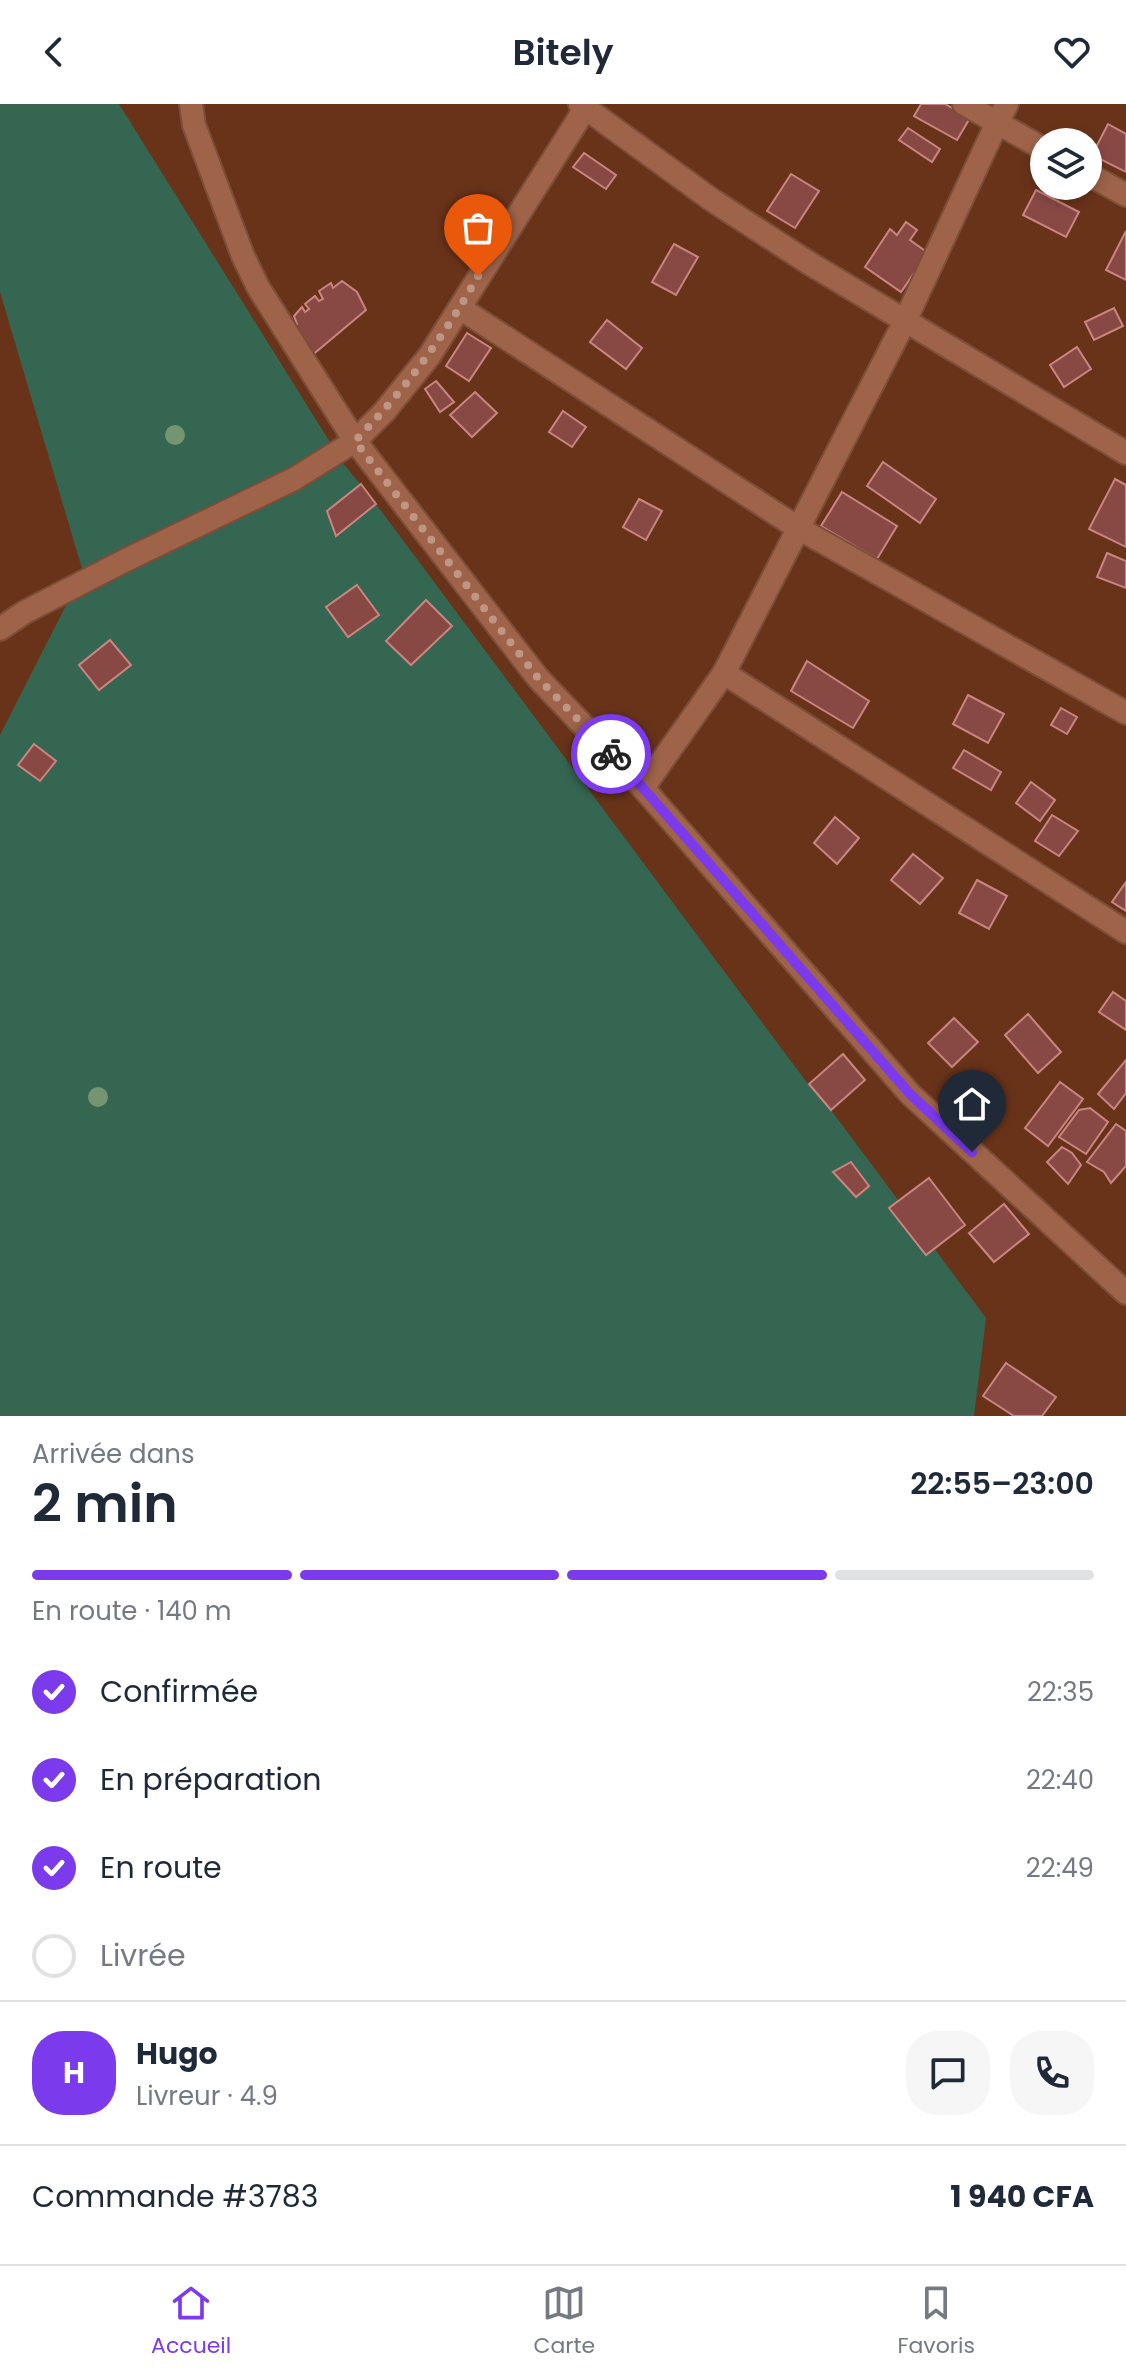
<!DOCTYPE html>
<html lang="fr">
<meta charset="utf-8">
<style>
body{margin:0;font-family:Poppins,sans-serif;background:#f6f6f7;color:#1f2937;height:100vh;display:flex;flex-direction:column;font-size:30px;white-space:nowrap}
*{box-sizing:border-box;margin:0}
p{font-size:26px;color:#747a83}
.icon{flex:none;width:44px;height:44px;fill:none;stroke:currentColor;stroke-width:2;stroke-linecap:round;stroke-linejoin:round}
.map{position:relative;height:1312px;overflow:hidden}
.sheet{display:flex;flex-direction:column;background:#fff;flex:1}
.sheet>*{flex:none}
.buttons{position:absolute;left:1030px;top:24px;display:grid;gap:16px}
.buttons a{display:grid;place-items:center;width:72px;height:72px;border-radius:50%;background:#fff;box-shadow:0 4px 12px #0003;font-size:40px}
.pin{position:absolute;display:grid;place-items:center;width:68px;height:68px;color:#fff;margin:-82px -34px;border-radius:50% 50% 50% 0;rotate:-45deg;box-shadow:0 0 8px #0007}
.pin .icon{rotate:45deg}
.courier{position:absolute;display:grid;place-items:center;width:80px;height:80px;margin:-40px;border:6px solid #7c3aed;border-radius:50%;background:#fff;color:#222;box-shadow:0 2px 10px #0007}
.headline em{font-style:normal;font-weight:600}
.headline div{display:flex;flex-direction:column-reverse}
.headline{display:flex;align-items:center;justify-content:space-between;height:136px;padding:0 32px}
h1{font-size:52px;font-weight:600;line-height:60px}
.bar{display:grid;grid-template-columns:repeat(4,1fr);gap:12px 8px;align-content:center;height:96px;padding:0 32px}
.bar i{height:10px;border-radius:6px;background:#e0e1e3}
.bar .on{background:#7c3aed}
.bar p{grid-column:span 4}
.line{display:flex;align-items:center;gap:20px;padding:0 32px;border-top:2px solid #e0e1e3}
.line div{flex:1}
.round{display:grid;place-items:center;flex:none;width:84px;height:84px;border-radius:32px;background:#f6f6f7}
ol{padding:0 32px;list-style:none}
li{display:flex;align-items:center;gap:24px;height:88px}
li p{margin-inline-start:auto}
li .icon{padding:8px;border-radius:50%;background:#7c3aed;color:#fff;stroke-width:4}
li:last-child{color:#747a83}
li i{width:44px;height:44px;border:4px solid #e0e1e3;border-radius:50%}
header{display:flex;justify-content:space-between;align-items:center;height:104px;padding:0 32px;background:#fff;font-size:36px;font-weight:600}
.menu{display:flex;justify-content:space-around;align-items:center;height:112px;border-top:2px solid #e0e1e3;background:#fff;font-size:22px;color:#747a83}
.menu a{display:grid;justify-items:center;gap:4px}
.menu .on{color:#7c3aed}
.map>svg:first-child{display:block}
.green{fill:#356652}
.building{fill:#884945;stroke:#ca8580;stroke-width:2}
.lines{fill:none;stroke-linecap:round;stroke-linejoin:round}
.minor-casing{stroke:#7c4e39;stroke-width:26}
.minor{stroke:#9e6349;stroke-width:22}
.tree{fill:#749572}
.done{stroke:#bf9684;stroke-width:8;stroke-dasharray:0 14.4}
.route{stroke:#7c3aed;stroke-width:10}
</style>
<header><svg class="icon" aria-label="back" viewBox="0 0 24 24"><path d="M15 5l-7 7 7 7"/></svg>Bitely<svg class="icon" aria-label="heart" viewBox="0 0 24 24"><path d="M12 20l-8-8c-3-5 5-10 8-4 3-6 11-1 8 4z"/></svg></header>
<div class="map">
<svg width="1126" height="1312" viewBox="0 0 1126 1312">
<rect width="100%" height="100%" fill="#69331a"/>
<path class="green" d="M0,0H119L343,359L376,400L808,980L831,1006L986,1214L974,1312H0V631L83,468L0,188Z"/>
<g class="building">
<path d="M921,0H945L970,14L957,36L914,12Z"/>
<path d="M1108,20L1126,30V68L1092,51Z"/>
<path d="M908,24L940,45L932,58L899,36Z"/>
<path d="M584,49L616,71L606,85L573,63Z"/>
<path d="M791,70L819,87L795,124L767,107Z"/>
<path d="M1036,86L1079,108L1066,133L1023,111Z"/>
<path d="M906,118L917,126L910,136L928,149L901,188L865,163L890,125L897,131Z"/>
<path d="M1126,127V176L1106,166Z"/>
<path d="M674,140L698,153L676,191L652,178Z"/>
<path d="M342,177L357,188L366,206L310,253L289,224L297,220L294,212L302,203L305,208L309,205L305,200L315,192L319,197L323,195L319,187L331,179L333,184Z"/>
<path d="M1114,204L1123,222L1094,236L1085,218Z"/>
<path d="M607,216L642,244L626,265L590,238Z"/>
<path d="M467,229L491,244L469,277L446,262Z"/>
<path d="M1077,243L1091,265L1064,283L1050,261Z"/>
<path d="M436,277L454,298L440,308L425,285Z"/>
<path d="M475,288L497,309L472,333L450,311Z"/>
<path d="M563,307L586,323L572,343L549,328Z"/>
<path d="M883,358L936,395L920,419L867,382Z"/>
<path d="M1115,375L1126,381V443L1089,425Z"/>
<path d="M361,380L376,400L336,432L327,407Z"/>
<path d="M842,388L897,422L877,455L821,422Z"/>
<path d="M639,395L662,407L646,436L623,423Z"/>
<path d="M1107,449L1126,457V484L1097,473Z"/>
<path d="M357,481L379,511L348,533L326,503Z"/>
<path d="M426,496L452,522L411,561L386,537Z"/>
<path d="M110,536L131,561L99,586L79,561Z"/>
<path d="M807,557L869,597L853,624L791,587Z"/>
<path d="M968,591L1004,610L988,639L953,620Z"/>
<path d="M1061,604L1077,613L1067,630L1051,621Z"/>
<path d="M34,640L56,657L40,677L18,661Z"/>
<path d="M964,646L1001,668L991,686L953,664Z"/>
<path d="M1031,678L1055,696L1040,717L1016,699Z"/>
<path d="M1052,711L1078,727L1059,752L1035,737Z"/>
<path d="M835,713L859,734L837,760L814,739Z"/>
<path d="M913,750L943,774L920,800L891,776Z"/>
<path d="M977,776L1007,792L989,825L959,809Z"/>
<path d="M1126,778V807L1112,798Z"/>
<path d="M1113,888L1126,897V926L1099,908Z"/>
<path d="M1028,910L1061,948L1038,969L1005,931Z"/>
<path d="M954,914L978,938L952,963L928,939Z"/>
<path d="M843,950L865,976L831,1006L809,980Z"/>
<path d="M1126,956V989L1114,1005L1098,990Z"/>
<path d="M1060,978L1083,995L1048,1042L1025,1024Z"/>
<path d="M1090,1004L1108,1018L1086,1050L1059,1033L1079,1006Z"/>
<path d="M1116,1020L1126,1027V1062L1111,1079L1104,1068L1087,1058Z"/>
<path d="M1062,1043L1072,1049L1081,1061L1068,1080L1047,1058Z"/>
<path d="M851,1058L869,1082L856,1093L833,1068Z"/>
<path d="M929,1074L965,1121L926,1151L889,1104Z"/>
<path d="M1004,1100L1029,1130L994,1158L969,1129Z"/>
<path d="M1006,1259L1056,1293L1042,1312H1014L983,1292Z"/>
</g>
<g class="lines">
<g class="minor-casing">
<g id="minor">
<path d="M191,0L194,21L243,152L258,183L355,337L538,574L643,684L910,990L1126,1189"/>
<path d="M580,0L712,96L809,159L1126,349"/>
<path d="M964,0L1044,45"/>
<path d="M1088,70L1126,91"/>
<path d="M460,204L798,424L1126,609"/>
<path d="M0,525L25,508L126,456L294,375L355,337L384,308L430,251L588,0"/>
<path d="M724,569L1126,828"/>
<path d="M643,684L724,569L906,215L997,19L1007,0"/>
</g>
</g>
<use href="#minor" class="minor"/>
</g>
<g class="tree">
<circle cx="175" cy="331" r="10"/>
<circle cx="98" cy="993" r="10"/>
</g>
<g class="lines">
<path class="done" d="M478,172C444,233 404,287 355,337L538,574L611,650"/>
<path class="route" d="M611,650L643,684L910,990L972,1048"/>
</g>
</svg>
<div class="buttons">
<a><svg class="icon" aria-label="layers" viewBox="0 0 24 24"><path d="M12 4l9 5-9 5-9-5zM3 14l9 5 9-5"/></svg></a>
</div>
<div class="pin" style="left:478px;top:172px;background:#ea580c"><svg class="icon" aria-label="bag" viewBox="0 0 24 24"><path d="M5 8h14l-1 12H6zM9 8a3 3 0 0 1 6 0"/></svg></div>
<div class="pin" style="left:972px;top:1048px;background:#1f2937"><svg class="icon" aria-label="home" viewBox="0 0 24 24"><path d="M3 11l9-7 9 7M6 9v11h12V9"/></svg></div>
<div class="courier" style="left:611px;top:650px"><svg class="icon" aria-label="bike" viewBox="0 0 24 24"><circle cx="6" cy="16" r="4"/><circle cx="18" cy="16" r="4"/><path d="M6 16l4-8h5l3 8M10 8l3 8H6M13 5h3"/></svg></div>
</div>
<section class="sheet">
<div class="headline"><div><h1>2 min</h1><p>Arrivée dans</p></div><em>22:55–23:00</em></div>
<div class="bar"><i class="on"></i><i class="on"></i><i class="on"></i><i></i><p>En route · 140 m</p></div>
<ol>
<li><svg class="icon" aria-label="check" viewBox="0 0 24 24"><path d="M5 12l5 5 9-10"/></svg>Confirmée<p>22:35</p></li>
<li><svg class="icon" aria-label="check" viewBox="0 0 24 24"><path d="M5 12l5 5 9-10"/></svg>En préparation<p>22:40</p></li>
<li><svg class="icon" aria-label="check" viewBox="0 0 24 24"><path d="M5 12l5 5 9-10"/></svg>En route<p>22:49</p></li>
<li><i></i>Livrée</li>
</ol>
<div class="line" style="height:144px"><b class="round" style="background:#7c3aed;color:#fff">H</b><div><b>Hugo</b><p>Livreur · 4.9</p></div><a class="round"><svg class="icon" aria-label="chat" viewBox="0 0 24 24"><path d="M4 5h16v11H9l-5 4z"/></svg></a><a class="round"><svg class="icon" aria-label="phone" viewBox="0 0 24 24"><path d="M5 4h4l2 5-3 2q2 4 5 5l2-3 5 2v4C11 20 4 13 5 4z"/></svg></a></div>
<div class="line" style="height:104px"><div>Commande #3783</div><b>1 940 CFA</b></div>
</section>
<nav class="menu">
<a class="on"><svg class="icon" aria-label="home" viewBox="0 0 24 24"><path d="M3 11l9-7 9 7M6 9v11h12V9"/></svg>Accueil</a>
<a><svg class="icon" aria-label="map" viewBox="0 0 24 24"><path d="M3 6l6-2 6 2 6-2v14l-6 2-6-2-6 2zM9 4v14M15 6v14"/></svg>Carte</a>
<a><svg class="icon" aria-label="saved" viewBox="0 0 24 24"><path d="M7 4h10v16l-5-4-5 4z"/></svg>Favoris</a>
</nav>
